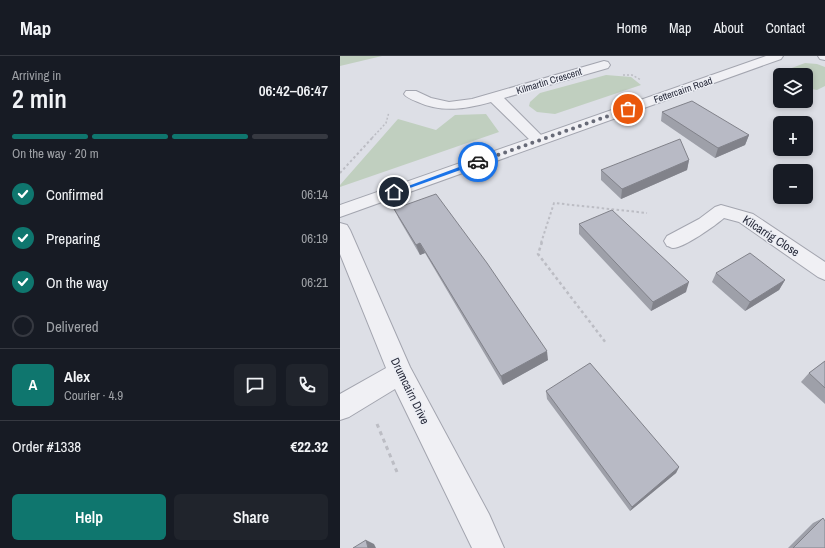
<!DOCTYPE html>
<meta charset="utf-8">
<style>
body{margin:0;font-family:"Archivo Narrow",sans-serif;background:#20242c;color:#f1f3f6;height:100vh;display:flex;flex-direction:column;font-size:15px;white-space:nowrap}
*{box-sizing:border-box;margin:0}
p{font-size:13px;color:#9ea1a6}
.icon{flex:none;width:22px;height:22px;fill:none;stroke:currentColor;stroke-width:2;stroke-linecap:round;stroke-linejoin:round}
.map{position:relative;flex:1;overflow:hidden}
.drawer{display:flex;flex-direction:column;background:#171b24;width:340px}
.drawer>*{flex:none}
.controls{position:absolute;left:433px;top:12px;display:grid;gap:8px}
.controls a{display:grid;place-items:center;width:40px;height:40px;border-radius:6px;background:#171b24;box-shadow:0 2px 6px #0003;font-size:20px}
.pin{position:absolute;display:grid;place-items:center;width:34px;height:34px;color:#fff;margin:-17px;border:2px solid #fff;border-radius:50%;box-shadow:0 1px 4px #0007}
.courier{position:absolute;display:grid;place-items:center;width:40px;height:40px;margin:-20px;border:3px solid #1a73e8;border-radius:50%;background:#fff;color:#222;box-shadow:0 1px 5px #0007}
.overview em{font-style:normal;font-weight:600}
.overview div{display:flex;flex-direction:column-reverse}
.overview{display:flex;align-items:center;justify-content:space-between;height:68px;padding:0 12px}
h1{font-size:26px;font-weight:600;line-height:30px}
.bar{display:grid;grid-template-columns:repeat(4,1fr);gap:6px 4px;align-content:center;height:48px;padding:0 12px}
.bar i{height:5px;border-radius:3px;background:#363941}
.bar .on{background:#0f766e}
.bar p{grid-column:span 4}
.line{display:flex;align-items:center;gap:10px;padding:0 12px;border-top:1px solid #363941}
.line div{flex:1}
.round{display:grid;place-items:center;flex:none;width:42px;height:42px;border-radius:6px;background:#20242c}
ol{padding:0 12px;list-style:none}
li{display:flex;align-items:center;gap:12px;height:44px}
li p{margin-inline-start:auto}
li .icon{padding:4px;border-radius:50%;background:#0f766e;color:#fff;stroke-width:4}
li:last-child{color:#9ea1a6}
li i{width:22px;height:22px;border:2px solid #363941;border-radius:50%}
.action{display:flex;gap:8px;margin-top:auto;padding:8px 12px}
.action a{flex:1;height:46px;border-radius:6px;background:#0f766e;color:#fff;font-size:16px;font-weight:600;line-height:46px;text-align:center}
.action a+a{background:#20242c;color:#f1f3f6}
header{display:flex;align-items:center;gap:24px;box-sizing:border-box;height:56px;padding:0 20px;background:#171b24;border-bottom:1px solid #363941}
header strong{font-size:19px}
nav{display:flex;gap:22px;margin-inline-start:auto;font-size:14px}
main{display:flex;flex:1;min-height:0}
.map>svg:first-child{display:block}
.green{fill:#c0cfbf}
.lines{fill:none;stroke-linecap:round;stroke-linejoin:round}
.minor-casing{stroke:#a3a5af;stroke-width:2}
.tertiary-casing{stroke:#a3a5af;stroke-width:2}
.path-far3{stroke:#bcbdc4;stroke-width:1.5;stroke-dasharray:2 2;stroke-linecap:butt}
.path-far2{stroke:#bcbdc4;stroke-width:2;stroke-dasharray:2.5 2.5;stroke-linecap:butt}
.path-far1{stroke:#bcbdc4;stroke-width:2.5;stroke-dasharray:3 3;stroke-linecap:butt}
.path{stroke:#bcbdc4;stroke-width:3;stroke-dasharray:4 4;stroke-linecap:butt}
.minor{fill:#f0f0f4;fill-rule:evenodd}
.tertiary{fill:#f0f0f4;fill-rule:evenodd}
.wall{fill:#9ea0a9}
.shaded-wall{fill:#81828a}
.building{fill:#b8bac5;stroke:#81828a}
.route{fill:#1a73e8}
.done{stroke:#676a77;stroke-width:4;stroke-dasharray:0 7.2}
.labels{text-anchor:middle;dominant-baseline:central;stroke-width:3;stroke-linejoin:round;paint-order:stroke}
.far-street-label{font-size:10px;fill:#282b3b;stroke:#eceef4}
.street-label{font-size:12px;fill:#282b3b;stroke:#eceef4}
</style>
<header>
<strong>Map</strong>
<nav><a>Home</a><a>Map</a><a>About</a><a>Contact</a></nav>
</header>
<main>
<section class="drawer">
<div class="overview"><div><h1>2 min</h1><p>Arriving in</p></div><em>06:42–06:47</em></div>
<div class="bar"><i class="on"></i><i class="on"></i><i class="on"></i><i></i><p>On the way · 20 m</p></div>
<ol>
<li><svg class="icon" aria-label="check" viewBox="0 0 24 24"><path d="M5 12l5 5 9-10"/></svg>Confirmed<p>06:14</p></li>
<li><svg class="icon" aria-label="check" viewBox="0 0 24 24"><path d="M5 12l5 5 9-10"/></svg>Preparing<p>06:19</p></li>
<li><svg class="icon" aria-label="check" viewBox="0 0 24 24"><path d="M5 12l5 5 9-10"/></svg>On the way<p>06:21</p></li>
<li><i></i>Delivered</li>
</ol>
<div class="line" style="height:72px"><b class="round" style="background:#0f766e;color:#fff">A</b><div><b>Alex</b><p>Courier · 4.9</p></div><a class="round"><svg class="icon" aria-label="chat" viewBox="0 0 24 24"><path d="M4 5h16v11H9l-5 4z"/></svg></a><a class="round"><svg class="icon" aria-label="phone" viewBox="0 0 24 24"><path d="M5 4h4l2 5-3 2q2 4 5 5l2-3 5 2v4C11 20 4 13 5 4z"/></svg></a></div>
<div class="line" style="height:52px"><div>Order #1338</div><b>€22.32</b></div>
<div class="action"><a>Help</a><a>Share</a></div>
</section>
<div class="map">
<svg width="485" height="492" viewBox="0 0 485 492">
<rect width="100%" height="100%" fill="#dddfe6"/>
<g class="green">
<path d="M0,0H42L0,10Z"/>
<path d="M465,7L477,8L485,11V30L477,34L466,32V19H440V22L433,19Z"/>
<path d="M266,19L291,21L301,29L215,58L197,56L189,50L190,46L200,37Z"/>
<path d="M146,58L159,76L0,131V129L58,63L96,74L115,59Z"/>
</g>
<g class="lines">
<g class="minor-casing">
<g id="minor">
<path d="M478,0H485V4L480,3Z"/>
<path d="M264,5L268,6L270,9L268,12L164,42L206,84L203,87L198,89L193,87L151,46C126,53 102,57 78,46C73,44 67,42 64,38L66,35H76L91,42L109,46L132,43Z"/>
<path d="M381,149L413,158L485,206V224L478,221L399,166L384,162C376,169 344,192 333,192C331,192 329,190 327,190L324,185L327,180L359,163L375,151Z"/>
<path d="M0,167L7,169L10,174L70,311L149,458L164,492H132L55,333L9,361L0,364V338L46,312L0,198Z"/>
</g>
</g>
<g class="tertiary-casing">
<path id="tertiary" d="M426,0H443L441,3L0,161V149Z"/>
</g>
<g class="path-far3">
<path d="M283,19H292L301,24"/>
<path d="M32,82L46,67L49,56"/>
</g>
<g class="path-far2">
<path d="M0,117L33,81"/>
<path d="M201,187L214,147L307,157"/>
</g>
<path class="path-far1" d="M202,186L198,198L266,287"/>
<path class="path" d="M37,368L57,416"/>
<use href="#minor" class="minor"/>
<use href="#tertiary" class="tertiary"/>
</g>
<g class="wall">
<path d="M322,56L409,79L405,89L375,102L321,65Z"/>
<path d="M349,104L347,114L281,143L261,124V114Z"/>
<path d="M54,153L208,304L163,329L85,197L80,199L59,163Z"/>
<path d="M239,168L346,236L311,255L239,178Z"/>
<path d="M376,217L445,224L439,234L405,255L372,226Z"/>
<path d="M485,305V348L461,326L469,317Z"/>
<path d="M206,335L339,411L336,417L290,455L207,343Z"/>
<path d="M483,462L485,492H448L473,467Z"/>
</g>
<g class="shaded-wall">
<path d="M409,79L405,89L375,102L378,92Z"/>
<path d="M349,104L347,114L281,143L282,133Z"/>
<path d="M80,187L85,197L80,199L76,189Z"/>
<path d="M445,224L439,234L405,255L410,246Z"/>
<path d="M349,226L346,236L311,255L313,246Z"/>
<path d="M207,295L208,304L163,329L161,320Z"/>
<path d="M339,411L336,417L290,455L292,451Z"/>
<path d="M26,484L34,488L36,492H28Z"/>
</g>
<g class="building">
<path d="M352,45L409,79L378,92L322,56Z"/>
<path d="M340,83L349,104L282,133L261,114Z"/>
<path d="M96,138L147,207L207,295L161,320L80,187L76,189L54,153Z"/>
<path d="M272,154L349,226L313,246L239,168Z"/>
<path d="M410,197L445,224L410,246L376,217Z"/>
<path d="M485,305V332L469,317Z"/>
<path d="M250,307L339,411L292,451L206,335Z"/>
<path d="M483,462L485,465V492H453Z"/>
<path d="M26,484L28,492H13Z"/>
</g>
<path class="route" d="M138,104L140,107L56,137L52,136Z"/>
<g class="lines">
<path class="done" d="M138,106L288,53"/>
</g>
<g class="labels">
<g class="far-street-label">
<text transform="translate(209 25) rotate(-17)">Kilmartin Crescent</text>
<text transform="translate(343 34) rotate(-19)">Fettercairn Road</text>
</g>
<g class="street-label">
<text transform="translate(431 180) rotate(33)">Kilcarrig Close</text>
<text transform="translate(70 335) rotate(64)">Drumcairn Drive</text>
</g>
</g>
</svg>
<div class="controls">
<a><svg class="icon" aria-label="layers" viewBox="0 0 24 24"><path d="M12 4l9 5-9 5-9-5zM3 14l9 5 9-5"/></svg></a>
<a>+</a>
<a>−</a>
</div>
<div class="pin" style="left:288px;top:53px;background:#ea580c"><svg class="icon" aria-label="bag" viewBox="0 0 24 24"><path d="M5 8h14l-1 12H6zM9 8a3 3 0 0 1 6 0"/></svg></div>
<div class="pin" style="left:54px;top:136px;background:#1f2937"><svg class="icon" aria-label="home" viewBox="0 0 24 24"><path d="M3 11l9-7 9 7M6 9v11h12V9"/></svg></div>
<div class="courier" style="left:138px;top:106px"><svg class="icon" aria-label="car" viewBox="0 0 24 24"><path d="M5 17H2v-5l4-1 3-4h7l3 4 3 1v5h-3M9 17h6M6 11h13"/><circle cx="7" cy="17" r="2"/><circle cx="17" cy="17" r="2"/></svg></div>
</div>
</main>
